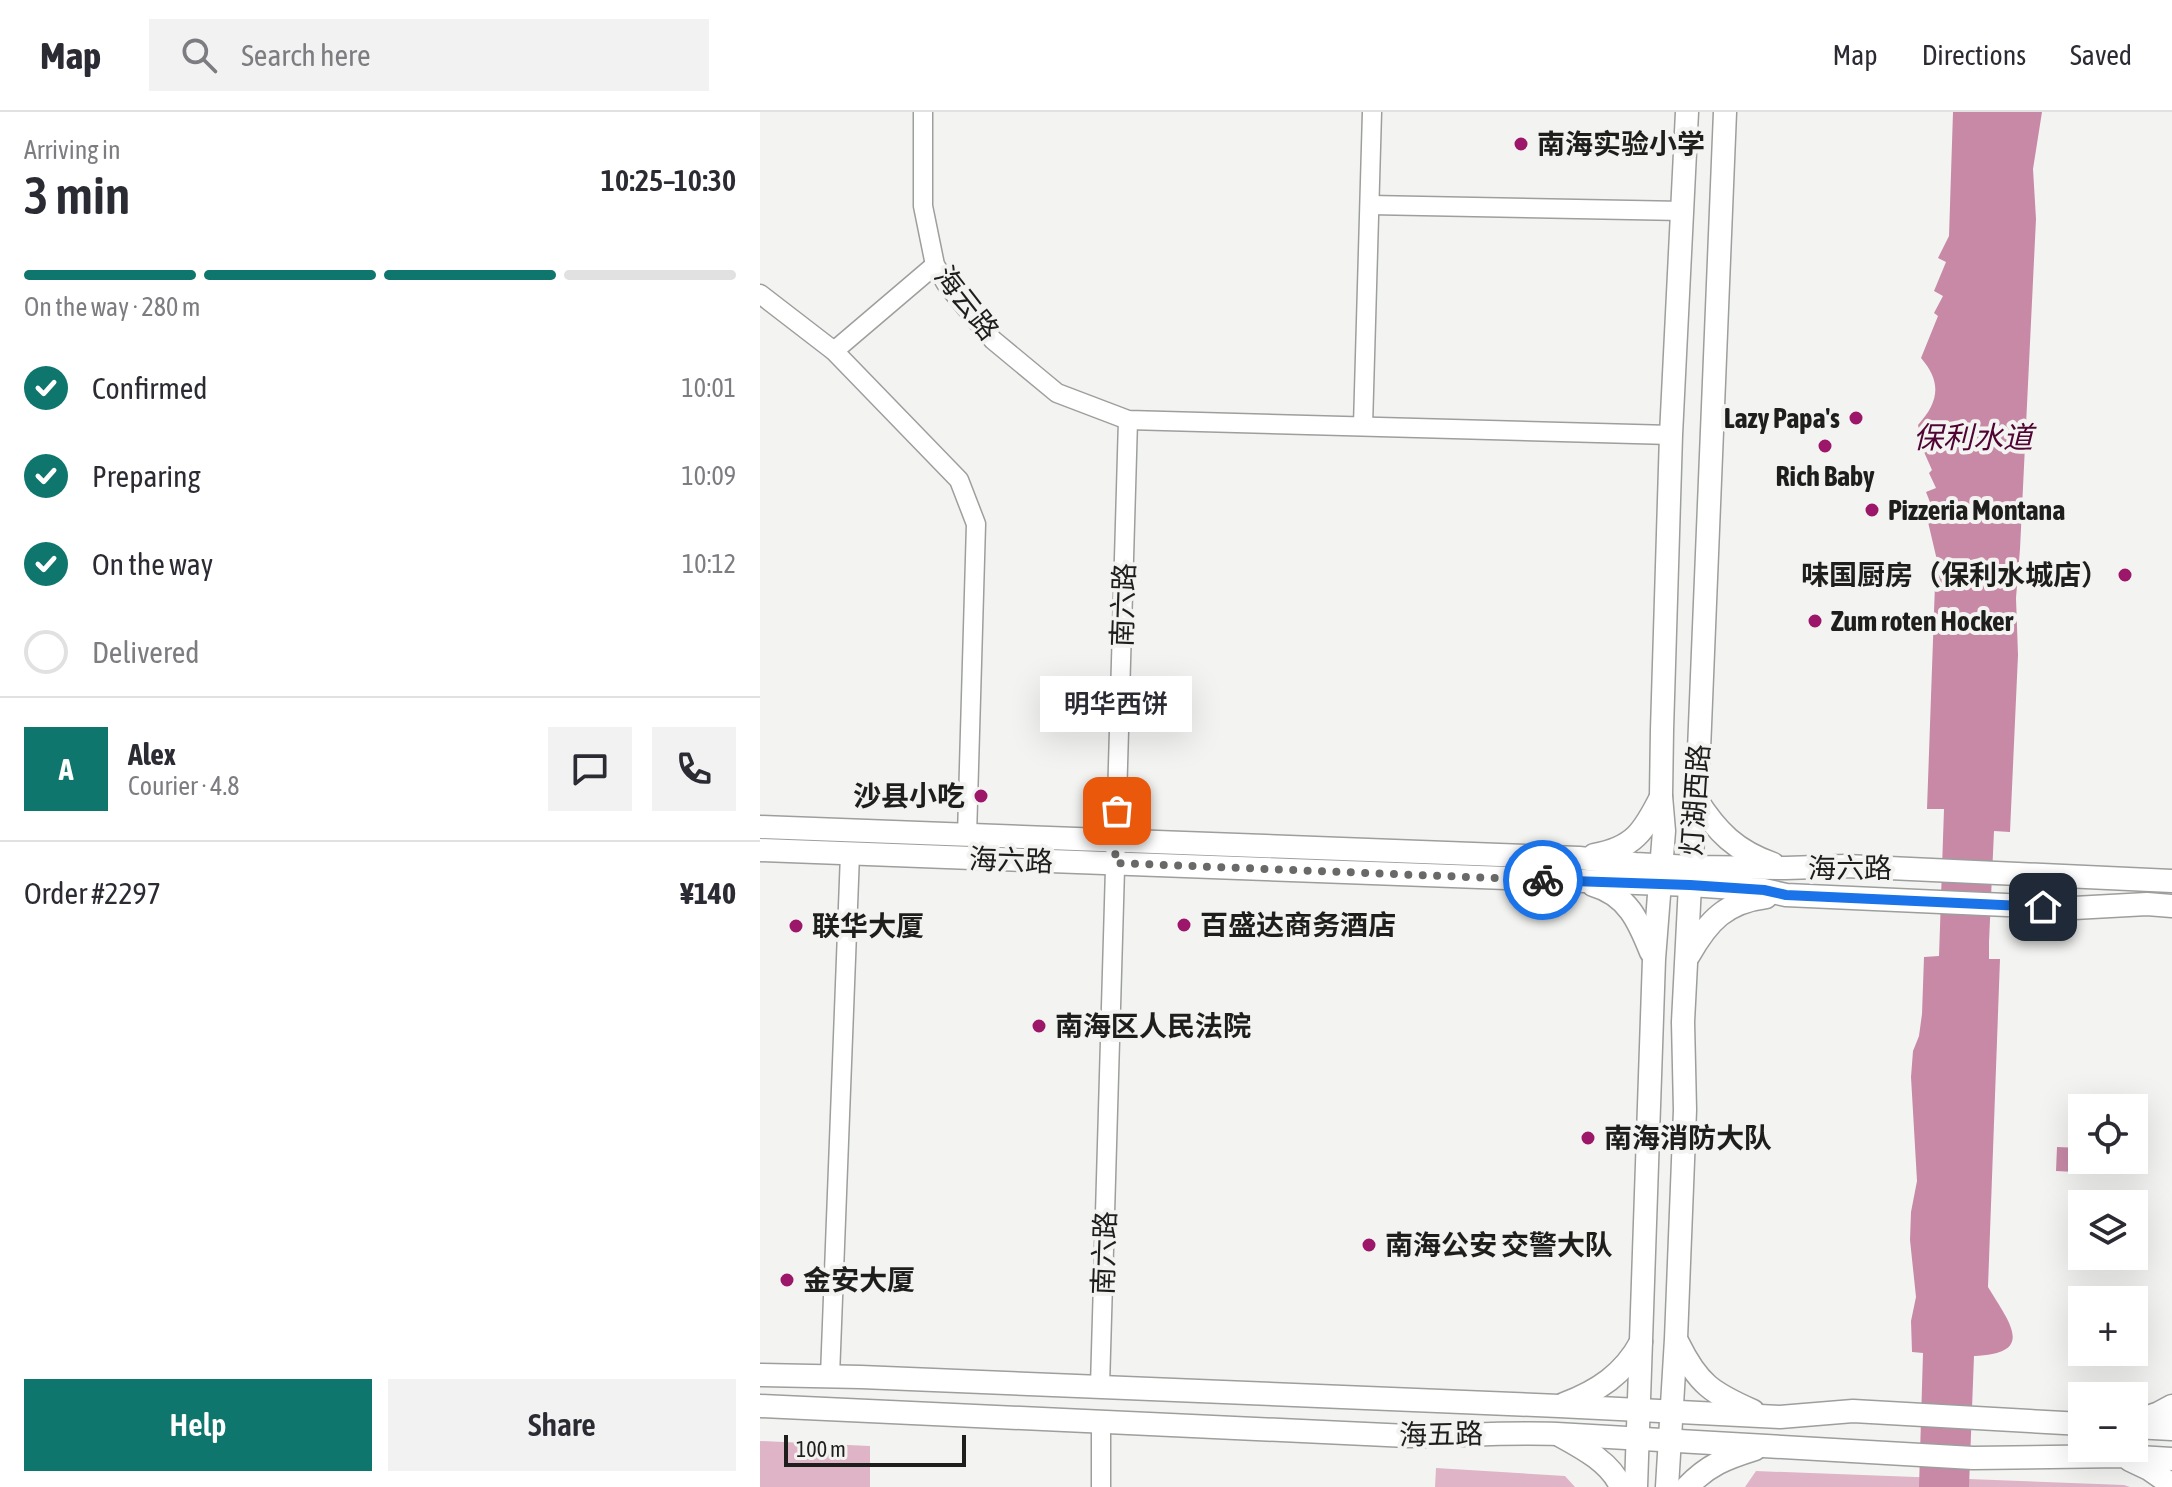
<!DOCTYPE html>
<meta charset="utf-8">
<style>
body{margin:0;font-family:"Asap Condensed","Noto Sans SC",sans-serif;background:#f2f2f3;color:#2b2b33;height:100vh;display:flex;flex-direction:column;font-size:30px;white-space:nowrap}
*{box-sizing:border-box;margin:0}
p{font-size:26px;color:#7c7c81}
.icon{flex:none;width:44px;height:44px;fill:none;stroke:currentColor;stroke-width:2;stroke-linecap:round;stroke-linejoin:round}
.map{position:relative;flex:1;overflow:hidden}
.panel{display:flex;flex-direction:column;background:#fff;width:760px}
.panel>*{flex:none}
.buttons{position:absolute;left:1308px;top:982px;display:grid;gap:16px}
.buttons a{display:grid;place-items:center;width:80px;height:80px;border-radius:0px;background:#fff;box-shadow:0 8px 32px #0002;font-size:40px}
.scale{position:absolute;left:24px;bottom:20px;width:182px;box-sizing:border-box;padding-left:8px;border:4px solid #1e1e1d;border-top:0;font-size:22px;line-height:28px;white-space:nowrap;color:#1e1e1d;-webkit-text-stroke:6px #f3f4f1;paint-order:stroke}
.pin{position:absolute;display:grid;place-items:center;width:68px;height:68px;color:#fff;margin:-34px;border-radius:16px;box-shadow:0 4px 12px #0006}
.courier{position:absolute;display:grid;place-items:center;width:80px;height:80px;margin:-40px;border:6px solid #1a73e8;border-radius:50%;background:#fff;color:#222;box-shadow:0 2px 10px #0007}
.bubble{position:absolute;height:56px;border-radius:0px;background:#fff;box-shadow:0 8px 32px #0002;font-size:26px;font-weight:600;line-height:56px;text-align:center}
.overview em{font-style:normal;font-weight:600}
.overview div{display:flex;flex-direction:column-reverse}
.overview{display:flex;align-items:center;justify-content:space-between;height:136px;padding:0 24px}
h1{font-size:52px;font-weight:600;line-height:60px}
.bar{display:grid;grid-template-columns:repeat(4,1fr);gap:12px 8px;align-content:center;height:96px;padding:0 24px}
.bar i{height:10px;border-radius:6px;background:#e1e1e2}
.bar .active{background:#0f766e}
.bar p{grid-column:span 4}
.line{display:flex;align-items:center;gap:20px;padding:0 24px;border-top:2px solid #e1e1e2}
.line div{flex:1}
.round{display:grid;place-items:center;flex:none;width:84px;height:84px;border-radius:0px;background:#f2f2f3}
ol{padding:0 24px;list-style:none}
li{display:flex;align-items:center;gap:24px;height:88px}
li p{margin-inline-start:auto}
li .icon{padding:8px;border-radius:50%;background:#0f766e;color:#fff;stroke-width:4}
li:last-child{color:#7c7c81}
li i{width:44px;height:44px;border:4px solid #e1e1e2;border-radius:50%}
.button{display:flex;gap:16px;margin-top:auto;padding:16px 24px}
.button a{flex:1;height:92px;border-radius:0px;background:#0f766e;color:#fff;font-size:32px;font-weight:600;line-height:92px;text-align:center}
.button a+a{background:#f2f2f3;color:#2b2b33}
header{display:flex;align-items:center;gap:48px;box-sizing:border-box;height:112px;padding:0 40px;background:#fff;border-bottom:2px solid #e1e1e2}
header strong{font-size:38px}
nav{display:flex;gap:44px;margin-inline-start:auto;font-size:28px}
.search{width:560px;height:72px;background:#f2f2f3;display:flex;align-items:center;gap:20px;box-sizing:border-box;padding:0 28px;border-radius:0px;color:#7c7c81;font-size:30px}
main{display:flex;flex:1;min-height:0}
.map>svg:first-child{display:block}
.green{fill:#dfb4c7}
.water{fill:#c789a6}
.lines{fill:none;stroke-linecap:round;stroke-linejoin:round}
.minor-casing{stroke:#9d9f9c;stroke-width:21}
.major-casing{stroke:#9d9f9c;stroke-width:25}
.minor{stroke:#fff;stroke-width:18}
.major{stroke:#fff;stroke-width:22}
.done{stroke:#696967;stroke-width:8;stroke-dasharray:0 14.4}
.route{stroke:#1a73e8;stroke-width:10}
.poi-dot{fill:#9c1769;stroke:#f3f4f1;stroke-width:3}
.labels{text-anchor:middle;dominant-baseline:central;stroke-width:8;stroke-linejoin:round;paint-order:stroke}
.poi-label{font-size:28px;font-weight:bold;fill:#1e1e1d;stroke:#f3f4f1;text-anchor:start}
.street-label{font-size:28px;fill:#1e1e1d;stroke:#f3f4f1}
.water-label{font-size:30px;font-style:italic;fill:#500433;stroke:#f3f4f1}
</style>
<header>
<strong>Map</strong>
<div class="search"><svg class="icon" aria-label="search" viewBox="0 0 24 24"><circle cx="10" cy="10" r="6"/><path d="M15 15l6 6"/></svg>Search here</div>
<nav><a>Map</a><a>Directions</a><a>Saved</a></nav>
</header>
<main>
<section class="panel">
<div class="overview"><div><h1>3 min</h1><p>Arriving in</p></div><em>10:25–10:30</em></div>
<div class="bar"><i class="active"></i><i class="active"></i><i class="active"></i><i></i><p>On the way · 280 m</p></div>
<ol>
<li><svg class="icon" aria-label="check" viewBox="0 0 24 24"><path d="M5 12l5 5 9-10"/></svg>Confirmed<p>10:01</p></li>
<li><svg class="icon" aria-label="check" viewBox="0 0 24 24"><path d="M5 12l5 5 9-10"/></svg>Preparing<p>10:09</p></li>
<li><svg class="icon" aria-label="check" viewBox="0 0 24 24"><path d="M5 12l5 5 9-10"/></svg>On the way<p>10:12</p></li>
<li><i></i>Delivered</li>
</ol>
<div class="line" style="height:144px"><b class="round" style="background:#0f766e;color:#fff">A</b><div><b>Alex</b><p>Courier · 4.8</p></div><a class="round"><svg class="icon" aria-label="chat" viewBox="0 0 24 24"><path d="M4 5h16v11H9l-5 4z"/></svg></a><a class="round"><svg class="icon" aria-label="phone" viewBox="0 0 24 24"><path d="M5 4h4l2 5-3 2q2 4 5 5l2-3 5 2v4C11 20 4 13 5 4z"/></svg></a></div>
<div class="line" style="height:104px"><div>Order #2297</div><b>¥140</b></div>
<div class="button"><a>Help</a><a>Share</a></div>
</section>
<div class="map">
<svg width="1412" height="1375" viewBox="0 0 1412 1375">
<rect width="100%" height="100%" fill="#f3f4f1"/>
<g class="green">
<path d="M0,1329L110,1334V1375H0Z"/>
<path d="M676,1356L805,1364L815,1375H675Z"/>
<path d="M996,1359L1364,1373L1370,1375H985Z"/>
</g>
<g class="water">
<path d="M1193,0H1282L1273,57L1276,107L1260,437L1256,486L1258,543L1250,720L1234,719L1229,830V847H1240L1228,1175C1249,1210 1277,1242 1214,1244L1209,1375H1159L1163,1241L1152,1240L1151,1209L1156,1185L1150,1128L1151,1100L1157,1069L1151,965L1153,939L1159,924L1162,902L1164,845L1179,844L1184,697H1167L1176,444L1168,410L1177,408L1166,380L1176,376L1169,361L1172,358L1164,340L1158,313C1179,290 1182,270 1161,246L1178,204L1174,201L1183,184L1174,179L1186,150L1178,146L1189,124Z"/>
<path d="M1297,1035L1322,1036V1048H1355L1354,1062L1296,1059Z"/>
</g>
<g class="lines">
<g class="minor-casing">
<g id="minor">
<path d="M163,0V94L175,153L187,173L233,228L297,281L368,308L911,323"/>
<path d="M610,93L923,99"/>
<path d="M0,182L74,239L199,368L216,412L207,724"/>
<path d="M74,239L175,153"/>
<path d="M603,314L612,0"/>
<path d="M70,1264L90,742"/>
<path d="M340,1274L368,308"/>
<path d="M341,1309V1375"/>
</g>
</g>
<g class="major-casing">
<g id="major">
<path d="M936,687C957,720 976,739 1013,752"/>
<path d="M0,715L819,746L875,752L931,755L1026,756L1086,754L1412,769"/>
<path d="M0,738L930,773L1004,778L1026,783L1314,796L1387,792L1412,794"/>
<path d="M834,743C874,736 884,719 901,685"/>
<path d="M833,773C868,783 879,810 891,840"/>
<path d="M929,843C948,809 966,790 1006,785"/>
<path d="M918,1231C938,1272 952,1281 993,1299"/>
<path d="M0,1263L101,1265L799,1294L1020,1305L1093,1299L1322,1312"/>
<path d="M804,1292C838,1279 864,1262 881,1230"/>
<path d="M0,1294L648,1324C698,1324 747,1320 797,1322L1213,1346L1362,1344L1412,1347"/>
<path d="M1374,1310L1399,1301L1412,1294"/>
<path d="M1374,1315L1412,1317"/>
<path d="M801,1324C823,1336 851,1351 861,1375"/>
<path d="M1370,1348L1389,1357L1412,1373"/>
<path d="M876,1375L894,847L904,719L901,684L902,618L911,323L927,0"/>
<path d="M907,1375L916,1227L925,998L923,910L930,773L939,638L965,0"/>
<path d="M927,1375C948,1353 966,1346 995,1337"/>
</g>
</g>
<use href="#minor" class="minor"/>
<use href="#major" class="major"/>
</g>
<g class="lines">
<path class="done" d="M357,699L355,751L783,768"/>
<path class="route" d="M783,768L930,773L1004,778L1026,783L1283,795"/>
</g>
<g class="poi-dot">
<circle cx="761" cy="32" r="8"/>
<circle cx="1096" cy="306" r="8"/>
<circle cx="1065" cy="334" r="8"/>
<circle cx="1112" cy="398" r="8"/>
<circle cx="1365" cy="463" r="8"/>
<circle cx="1055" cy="509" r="8"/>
<circle cx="221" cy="684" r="8"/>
<circle cx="424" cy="813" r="8"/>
<circle cx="36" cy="814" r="8"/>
<circle cx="279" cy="914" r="8"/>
<circle cx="828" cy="1026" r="8"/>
<circle cx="609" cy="1133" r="8"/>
<circle cx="27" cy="1168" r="8"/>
</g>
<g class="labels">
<g class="poi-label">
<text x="777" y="32">南海实验小学</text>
<text x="1080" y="306" text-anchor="end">Lazy Papa's</text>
<text x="1065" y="364" text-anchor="middle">Rich Baby</text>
<text x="1128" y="398">Pizzeria Montana</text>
<text x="1349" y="463" text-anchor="end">味国厨房（保利水城店）</text>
<text x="1071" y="509">Zum roten Hocker</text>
<text x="205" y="684" text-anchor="end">沙县小吃</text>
<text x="440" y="813">百盛达商务酒店</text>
<text x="52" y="814">联华大厦</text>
<text x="295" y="914">南海区人民法院</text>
<text x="844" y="1026">南海消防大队</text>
<text x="625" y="1133">南海公安 交警大队</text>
<text x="43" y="1168">金安大厦</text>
</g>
<g class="street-label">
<text transform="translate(207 191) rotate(52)">海云路</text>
<text transform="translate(363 493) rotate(-88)">南六路</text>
<text transform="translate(935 688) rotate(-86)">灯湖西路</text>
<text transform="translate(251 748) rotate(2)">海六路</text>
<text x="1090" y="756">海六路</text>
<text transform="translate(344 1141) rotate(-88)">南六路</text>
<text transform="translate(681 1322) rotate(-1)">海五路</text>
</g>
<g class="water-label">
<text x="1213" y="325">保利水道</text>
</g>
</g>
</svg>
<div class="buttons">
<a><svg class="icon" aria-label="locate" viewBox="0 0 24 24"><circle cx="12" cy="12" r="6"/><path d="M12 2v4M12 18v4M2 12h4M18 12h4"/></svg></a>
<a><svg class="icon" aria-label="layers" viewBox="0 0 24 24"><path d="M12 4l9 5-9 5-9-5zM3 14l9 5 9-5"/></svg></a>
<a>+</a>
<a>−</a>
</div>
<div class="scale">100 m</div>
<div class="pin" style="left:357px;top:699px;background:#ea580c"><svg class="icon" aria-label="bag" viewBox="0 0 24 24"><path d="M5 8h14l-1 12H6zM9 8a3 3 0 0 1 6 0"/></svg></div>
<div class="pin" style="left:1283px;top:795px;background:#1f2937"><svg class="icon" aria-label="home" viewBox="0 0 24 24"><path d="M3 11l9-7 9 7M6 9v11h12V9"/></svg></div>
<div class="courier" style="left:783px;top:768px"><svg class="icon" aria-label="bike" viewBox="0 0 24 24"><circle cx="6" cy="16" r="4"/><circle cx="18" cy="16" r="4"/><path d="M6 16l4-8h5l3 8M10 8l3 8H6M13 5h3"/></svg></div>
<div class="bubble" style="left:280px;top:564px;width:152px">明华西饼</div>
</div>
</main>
